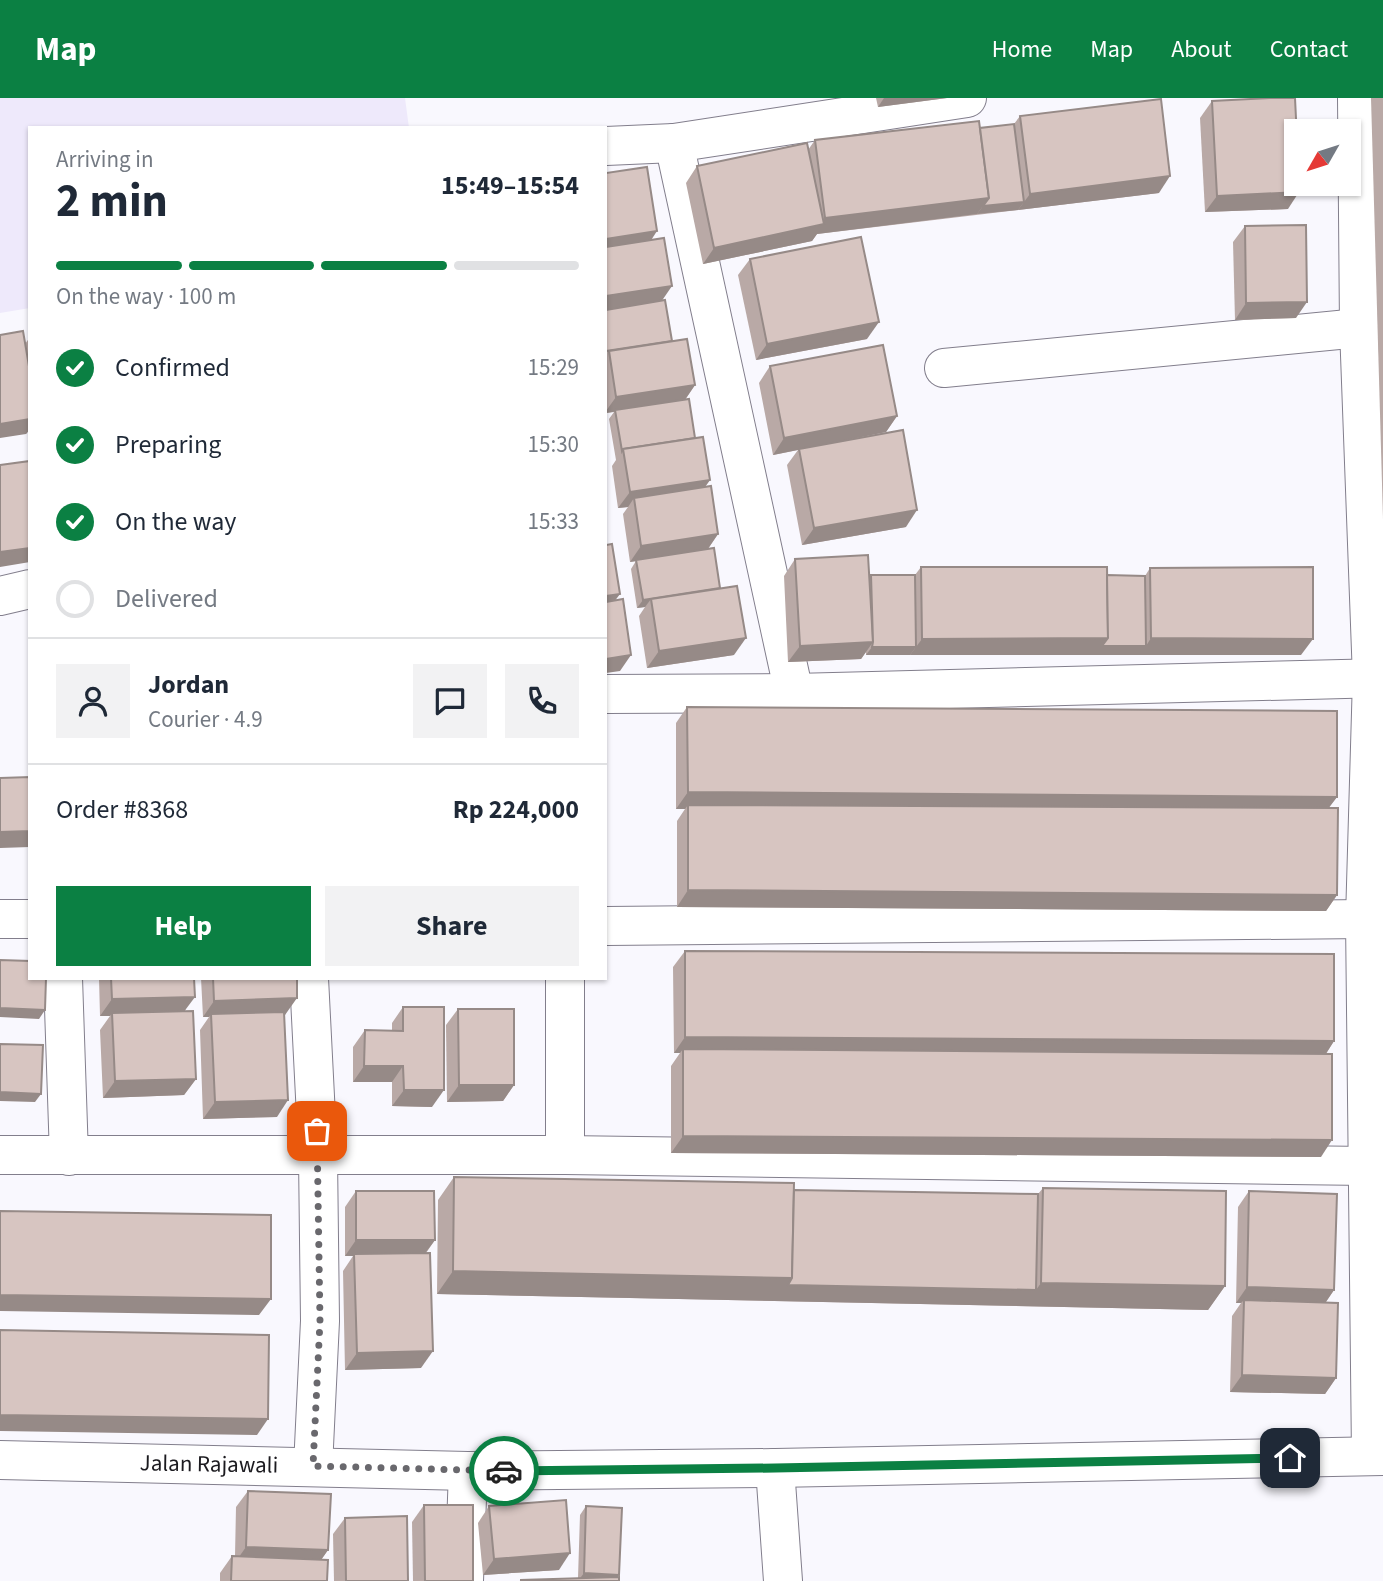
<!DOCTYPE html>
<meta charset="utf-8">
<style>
body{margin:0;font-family:"Source Sans 3",sans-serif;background:#f2f2f3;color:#1f2937;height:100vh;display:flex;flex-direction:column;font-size:26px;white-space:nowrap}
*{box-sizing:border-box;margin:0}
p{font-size:23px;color:#747a83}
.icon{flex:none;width:38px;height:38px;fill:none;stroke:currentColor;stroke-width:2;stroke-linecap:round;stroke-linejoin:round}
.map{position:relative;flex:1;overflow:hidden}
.sheet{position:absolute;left:28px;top:28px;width:579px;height:854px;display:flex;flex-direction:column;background:#fff;border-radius:0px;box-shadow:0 2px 5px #0004}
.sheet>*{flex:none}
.needle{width:46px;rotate:231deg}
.buttons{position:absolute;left:1284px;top:21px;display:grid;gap:14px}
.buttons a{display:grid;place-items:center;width:77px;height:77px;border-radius:0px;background:#fff;box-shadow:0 2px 5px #0004;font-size:35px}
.pin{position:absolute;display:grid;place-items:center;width:60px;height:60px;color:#fff;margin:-30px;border-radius:14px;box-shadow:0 4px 10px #0006}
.courier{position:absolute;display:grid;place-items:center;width:70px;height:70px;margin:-35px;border:5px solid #0b8043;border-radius:50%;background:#fff;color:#222;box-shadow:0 2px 9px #0007}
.headline em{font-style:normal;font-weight:700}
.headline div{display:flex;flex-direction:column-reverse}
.headline{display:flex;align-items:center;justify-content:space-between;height:119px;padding:0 28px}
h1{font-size:46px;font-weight:700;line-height:52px}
.bar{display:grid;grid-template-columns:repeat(4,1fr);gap:10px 7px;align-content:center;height:84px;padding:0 28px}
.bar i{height:9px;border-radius:5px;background:#e0e1e3}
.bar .selected{background:#0b8043}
.bar p{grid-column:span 4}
.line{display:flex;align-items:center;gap:18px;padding:0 28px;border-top:2px solid #e0e1e3}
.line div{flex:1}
.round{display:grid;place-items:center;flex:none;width:74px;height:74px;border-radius:0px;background:#f2f2f3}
ol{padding:0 28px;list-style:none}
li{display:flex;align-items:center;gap:21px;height:77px}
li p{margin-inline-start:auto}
li .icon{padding:7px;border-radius:50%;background:#0b8043;color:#fff;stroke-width:4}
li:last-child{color:#747a83}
li i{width:38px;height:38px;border:4px solid #e0e1e3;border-radius:50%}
.action{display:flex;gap:14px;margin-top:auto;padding:14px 28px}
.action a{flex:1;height:80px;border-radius:0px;background:#0b8043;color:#fff;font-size:28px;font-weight:700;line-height:80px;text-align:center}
.action a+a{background:#f2f2f3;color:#1f2937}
header{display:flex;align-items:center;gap:42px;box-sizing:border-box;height:98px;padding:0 35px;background:#0b8043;color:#fff}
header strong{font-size:33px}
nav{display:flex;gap:38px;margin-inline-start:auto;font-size:24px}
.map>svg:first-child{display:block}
.built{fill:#eee9fb}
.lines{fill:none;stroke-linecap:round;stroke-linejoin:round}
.minor-casing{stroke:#827e8c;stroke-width:40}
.minor{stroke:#fff;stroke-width:38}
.wall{fill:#b9a9a6}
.shaded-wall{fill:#968a87}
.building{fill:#d7c5c1;stroke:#968a87;stroke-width:2}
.done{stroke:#69686d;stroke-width:7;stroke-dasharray:0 12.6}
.route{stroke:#0b8043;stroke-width:9}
.labels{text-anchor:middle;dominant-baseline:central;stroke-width:6;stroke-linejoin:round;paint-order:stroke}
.street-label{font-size:23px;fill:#1b1a1f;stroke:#fff}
</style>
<header>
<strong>Map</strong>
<nav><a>Home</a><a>Map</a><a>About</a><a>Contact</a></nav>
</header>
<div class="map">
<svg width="1383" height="1483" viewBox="0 0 1383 1483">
<rect width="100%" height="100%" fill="#f9f8fe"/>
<path class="built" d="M0,0H405L409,30H30V210L0,215Z"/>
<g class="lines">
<g class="minor-casing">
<g id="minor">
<path d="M1357,0L1359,230L1372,580L1365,821L1371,1358"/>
<path d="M606,48L674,45"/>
<path d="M944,270L1359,230"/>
<path d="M0,498L30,491"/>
<path d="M794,595L674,45L967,0"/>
<path d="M606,596L794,595L1383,580"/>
<path d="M0,821H30"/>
<path d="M606,828L1365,821"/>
<path d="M63,880L69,1058"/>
<path d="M309,880L318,1058L320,1223L313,1369"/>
<path d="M565,880V1057"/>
<path d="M0,1057H565L1367,1068"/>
<path d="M0,1362L468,1373L775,1370L1383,1358"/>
<path d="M775,1370L783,1483"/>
<path d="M464,1483L468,1373"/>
</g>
</g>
<use href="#minor" class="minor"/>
</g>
<g class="wall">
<path d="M876,0H947L878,9Z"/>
<path d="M1371,0H1383V421Z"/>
<path d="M1212,3L1288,111L1205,114L1200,20Z"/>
<path d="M1020,18L1159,95L817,136L812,143L703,166L686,85L697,68L808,52L815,42L980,30L1014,26Z"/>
<path d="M606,75L652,142L662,203L672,243L695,287L685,302L695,340L710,382L705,389L718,436L708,451L720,490L734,557L647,570L639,518L645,509L637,510L631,471L636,463L630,464L623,416L628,409L618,410L612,368L616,362L609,321L614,314L606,315Z"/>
<path d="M1245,128L1296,220L1235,222L1233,144Z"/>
<path d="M750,161L867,241L756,262L738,177Z"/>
<path d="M30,239V331L26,336L25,246Z"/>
<path d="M770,268L897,318L886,334L841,343L906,429L802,447L787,367L798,352L773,357L759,285Z"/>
<path d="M795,461L869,480L871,477H915L921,469L1107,477L1145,478L1150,470L1301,557H866V554L861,561L788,564L784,478Z"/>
<path d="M687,609L1337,699L1328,710L1337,797L1326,813L677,809V723L685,711H676V625Z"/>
<path d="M685,853L1334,943L1326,956L1321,1059L671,1055V968L680,955H674L673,869Z"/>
<path d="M99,880H194L185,913L196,981L184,997L103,1000L100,932L110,918H100Z"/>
<path d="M201,880H297L285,917L277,1019L203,1021L200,932L209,919H203Z"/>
<path d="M403,909L432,1009L392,1008V984H353V949L365,932L392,933V925Z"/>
<path d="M458,911L514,987L503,1003L447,1004L446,927Z"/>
<path d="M454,1079L794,1092L1038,1096L1043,1090L1225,1188L1208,1212L437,1196L438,1102Z"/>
<path d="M356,1093L435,1142L426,1155L421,1270L345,1272L343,1173L353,1158H345V1109Z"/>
<path d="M1249,1093L1334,1192L1326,1204L1336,1280L1325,1296L1230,1294L1232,1218L1241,1205H1236L1238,1109Z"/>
<path d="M248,1393L328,1452L321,1462L327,1483H220V1475L232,1458H235L236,1409Z"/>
<path d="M424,1407L473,1483H413L412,1424Z"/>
<path d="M489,1408L559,1472L483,1477L478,1425Z"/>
<path d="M586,1408L619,1483H519L578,1480L580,1417Z"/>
<path d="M345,1420L408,1483H334L333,1436Z"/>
</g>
<g class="shaded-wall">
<path d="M884,0H947L878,9Z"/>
<path d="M1170,78L1159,95L1018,112L1030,96Z"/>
<path d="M1299,94L1288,111L1205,114L1217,98Z"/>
<path d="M989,100L977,116L817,136L812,143L703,166L714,150L820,127L825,120Z"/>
<path d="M1024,104L1018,112L977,116L983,108Z"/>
<path d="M657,133L646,150L606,156V141Z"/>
<path d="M672,188L661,204L606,213V198Z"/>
<path d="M1307,204L1296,220L1235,222L1246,205Z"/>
<path d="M879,224L867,241L756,262L767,246Z"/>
<path d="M695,287L684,303L606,315V313L616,299Z"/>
<path d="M897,318L886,334L773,357L784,340Z"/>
<path d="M30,321V331L26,336L0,340V326Z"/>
<path d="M710,382L698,398L634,400L628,409L618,410L630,394Z"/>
<path d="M917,412L906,429L802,447L814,430Z"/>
<path d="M718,436L707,452L630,464L641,448Z"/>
<path d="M30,450V464L0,469V454Z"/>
<path d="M720,490L651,501L645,509L637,510L643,502Z"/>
<path d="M620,496L608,512L606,513V498Z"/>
<path d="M746,540L734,557L647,570L659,553Z"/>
<path d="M1108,540L1146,548L1151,540L1313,541L1301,557H910L922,541Z"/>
<path d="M873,544L861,561L788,564L800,548Z"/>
<path d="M872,549H916L910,557H866Z"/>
<path d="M631,557L620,573L606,575V561Z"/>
<path d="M688,694L1337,699L1325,715L688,707L685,711H676Z"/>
<path d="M30,733V749L0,750V734Z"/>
<path d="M688,792L1337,797L1326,813L677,809Z"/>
<path d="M195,899L183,915H112L110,918H100L112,901Z"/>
<path d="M297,900L285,917L211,919V916L209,919H203L214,903Z"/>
<path d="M0,910L45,912L39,921L0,919Z"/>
<path d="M685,939L1334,943L1323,960L683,951L680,955H674Z"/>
<path d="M364,968H403L392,984H353Z"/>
<path d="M196,981L184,997L103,1000L115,983Z"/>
<path d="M459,987H514L503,1003L447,1004Z"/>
<path d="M404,992H444L432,1009L392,1008Z"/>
<path d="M0,994L41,996L35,1004L0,1003Z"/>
<path d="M288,1002L277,1019L203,1021L215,1004Z"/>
<path d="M683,1038L1332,1042L1321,1059L671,1055Z"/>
<path d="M356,1142H435L423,1158L354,1156L353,1158H345Z"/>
<path d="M453,1173L792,1180L1036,1192L1041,1185L1225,1188L1208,1212L437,1196Z"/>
<path d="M1247,1189L1334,1192L1323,1208L1244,1202L1241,1205H1236Z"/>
<path d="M0,1197L271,1201L259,1217L0,1213Z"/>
<path d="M433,1253L421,1270L345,1272L357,1255Z"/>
<path d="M1242,1277L1336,1280L1325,1296L1230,1294Z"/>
<path d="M0,1317L268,1321L257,1337L0,1333Z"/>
<path d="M246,1449L328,1452L316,1469L234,1466Z"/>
<path d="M570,1455L559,1472L483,1477L494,1461Z"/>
<path d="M584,1475L619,1477L615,1483H578Z"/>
</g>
<g class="building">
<path d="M1270,0H1295L1297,41V86H1299V94L1217,98L1212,3Z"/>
<path d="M1161,1L1170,78L1030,96L1020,18Z"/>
<path d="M979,23L989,100L825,120L815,42Z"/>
<path d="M1014,26L1024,104L983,108L989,100L980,30Z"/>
<path d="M807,45L824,126L714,150L697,68Z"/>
<path d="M647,69L657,133L606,141V75Z"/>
<path d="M1306,127L1307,204L1246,205L1245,128Z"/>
<path d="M861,139L879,224L767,246L750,161Z"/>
<path d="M664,140L672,188L606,198V149Z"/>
<path d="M665,202L672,243L606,253V212Z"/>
<path d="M23,233L30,274V321L0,326V237Z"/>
<path d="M687,241L695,287L616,299L609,253Z"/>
<path d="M883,247L897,318L784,340L770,268Z"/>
<path d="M689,301L695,340L623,351L622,353L615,312Z"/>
<path d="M903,332L917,412L814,430L799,351Z"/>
<path d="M703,339L710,382L630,394L623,351Z"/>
<path d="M30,363V450L0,454V367Z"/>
<path d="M711,388L718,436L641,448L634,400Z"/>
<path d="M612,446L620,496L606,498V447Z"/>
<path d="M714,450L720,490L643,502L636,462Z"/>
<path d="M868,457L873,544L800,548L795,461Z"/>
<path d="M921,469H1107L1108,540L922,541Z"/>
<path d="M1313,469V541L1151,540L1150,470Z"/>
<path d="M871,477H915L916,549H872L873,544Z"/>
<path d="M1107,477L1145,478L1146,548H1102L1108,540Z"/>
<path d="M737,488L746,540L659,553L651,501Z"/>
<path d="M623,501L631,557L606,561V504Z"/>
<path d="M687,609L1337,613V699L688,694Z"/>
<path d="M30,679V733L0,734V680Z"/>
<path d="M688,707L1338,710L1337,797L688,792Z"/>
<path d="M685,853L1334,856V943L685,939Z"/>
<path d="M0,862L30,863V880H46L45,912L0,910Z"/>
<path d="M111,880H194L195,899L112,901Z"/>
<path d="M213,880H297V900L214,903Z"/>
<path d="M403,909H444V992H404L403,968H364L365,932L403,933Z"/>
<path d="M458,911H514V987H459Z"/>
<path d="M193,913L196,981L115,983L112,915Z"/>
<path d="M284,914L288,1002L215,1004L211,916Z"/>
<path d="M0,946L43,947L41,996L0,994Z"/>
<path d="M683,951L1332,956V1042L683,1038Z"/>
<path d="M454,1079L794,1085L792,1180L453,1173Z"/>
<path d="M1043,1090L1226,1093L1225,1188L1041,1185Z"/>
<path d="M794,1092L1038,1096L1036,1192L788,1187L792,1180Z"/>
<path d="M356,1093H434L435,1142H356Z"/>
<path d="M1249,1093L1337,1096L1334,1192L1247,1189Z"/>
<path d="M0,1113L271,1117V1201L0,1197Z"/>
<path d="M430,1155L433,1253L357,1255L354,1156Z"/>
<path d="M1244,1202L1338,1205L1336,1280L1242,1277Z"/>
<path d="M0,1232L269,1237L268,1321L0,1317Z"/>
<path d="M248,1393L331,1396L328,1452L246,1449Z"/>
<path d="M566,1402L570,1455L494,1461L489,1408Z"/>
<path d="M424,1407H473V1483H425Z"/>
<path d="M586,1408L622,1410L619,1477L584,1475Z"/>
<path d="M407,1418L408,1483H346L345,1420Z"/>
<path d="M232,1458L328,1462L327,1483H231Z"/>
<path d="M619,1479V1483L520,1482Z"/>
</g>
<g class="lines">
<path class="done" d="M317,1033L320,1223L313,1368L504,1373"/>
<path class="route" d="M504,1373L775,1370L1290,1360"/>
</g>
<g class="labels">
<g class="street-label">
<text transform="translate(209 1366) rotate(1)">Jalan Rajawali</text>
</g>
</g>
</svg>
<div class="buttons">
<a><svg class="needle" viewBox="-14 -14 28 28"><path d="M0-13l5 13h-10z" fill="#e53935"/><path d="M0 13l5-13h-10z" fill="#747a83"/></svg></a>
</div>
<div class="pin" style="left:317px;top:1033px;background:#ea580c"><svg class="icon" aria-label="bag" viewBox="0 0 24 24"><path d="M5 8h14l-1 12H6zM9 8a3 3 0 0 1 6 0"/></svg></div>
<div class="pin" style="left:1290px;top:1360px;background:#1f2937"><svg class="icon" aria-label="home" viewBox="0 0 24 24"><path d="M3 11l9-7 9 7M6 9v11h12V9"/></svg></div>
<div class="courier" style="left:504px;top:1373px"><svg class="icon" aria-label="car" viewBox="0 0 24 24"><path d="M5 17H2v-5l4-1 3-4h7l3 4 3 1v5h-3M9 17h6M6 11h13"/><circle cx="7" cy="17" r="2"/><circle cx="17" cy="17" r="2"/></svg></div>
<section class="sheet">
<div class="headline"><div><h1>2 min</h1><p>Arriving in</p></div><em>15:49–15:54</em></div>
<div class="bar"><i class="selected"></i><i class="selected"></i><i class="selected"></i><i></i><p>On the way · 100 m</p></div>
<ol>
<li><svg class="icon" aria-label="check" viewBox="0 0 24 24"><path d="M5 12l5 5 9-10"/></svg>Confirmed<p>15:29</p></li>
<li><svg class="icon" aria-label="check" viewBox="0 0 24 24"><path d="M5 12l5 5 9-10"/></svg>Preparing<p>15:30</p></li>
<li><svg class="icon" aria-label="check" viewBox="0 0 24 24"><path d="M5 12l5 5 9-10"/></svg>On the way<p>15:33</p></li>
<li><i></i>Delivered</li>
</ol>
<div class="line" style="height:126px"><a class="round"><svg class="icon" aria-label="person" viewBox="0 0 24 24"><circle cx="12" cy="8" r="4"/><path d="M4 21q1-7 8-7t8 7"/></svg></a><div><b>Jordan</b><p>Courier · 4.9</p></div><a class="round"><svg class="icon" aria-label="chat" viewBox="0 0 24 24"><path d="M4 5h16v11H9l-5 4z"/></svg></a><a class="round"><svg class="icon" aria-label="phone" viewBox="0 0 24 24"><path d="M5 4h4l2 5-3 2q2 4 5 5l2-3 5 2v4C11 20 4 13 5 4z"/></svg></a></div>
<div class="line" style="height:91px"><div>Order #8368</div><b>Rp 224,000</b></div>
<div class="action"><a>Help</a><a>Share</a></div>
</section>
</div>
